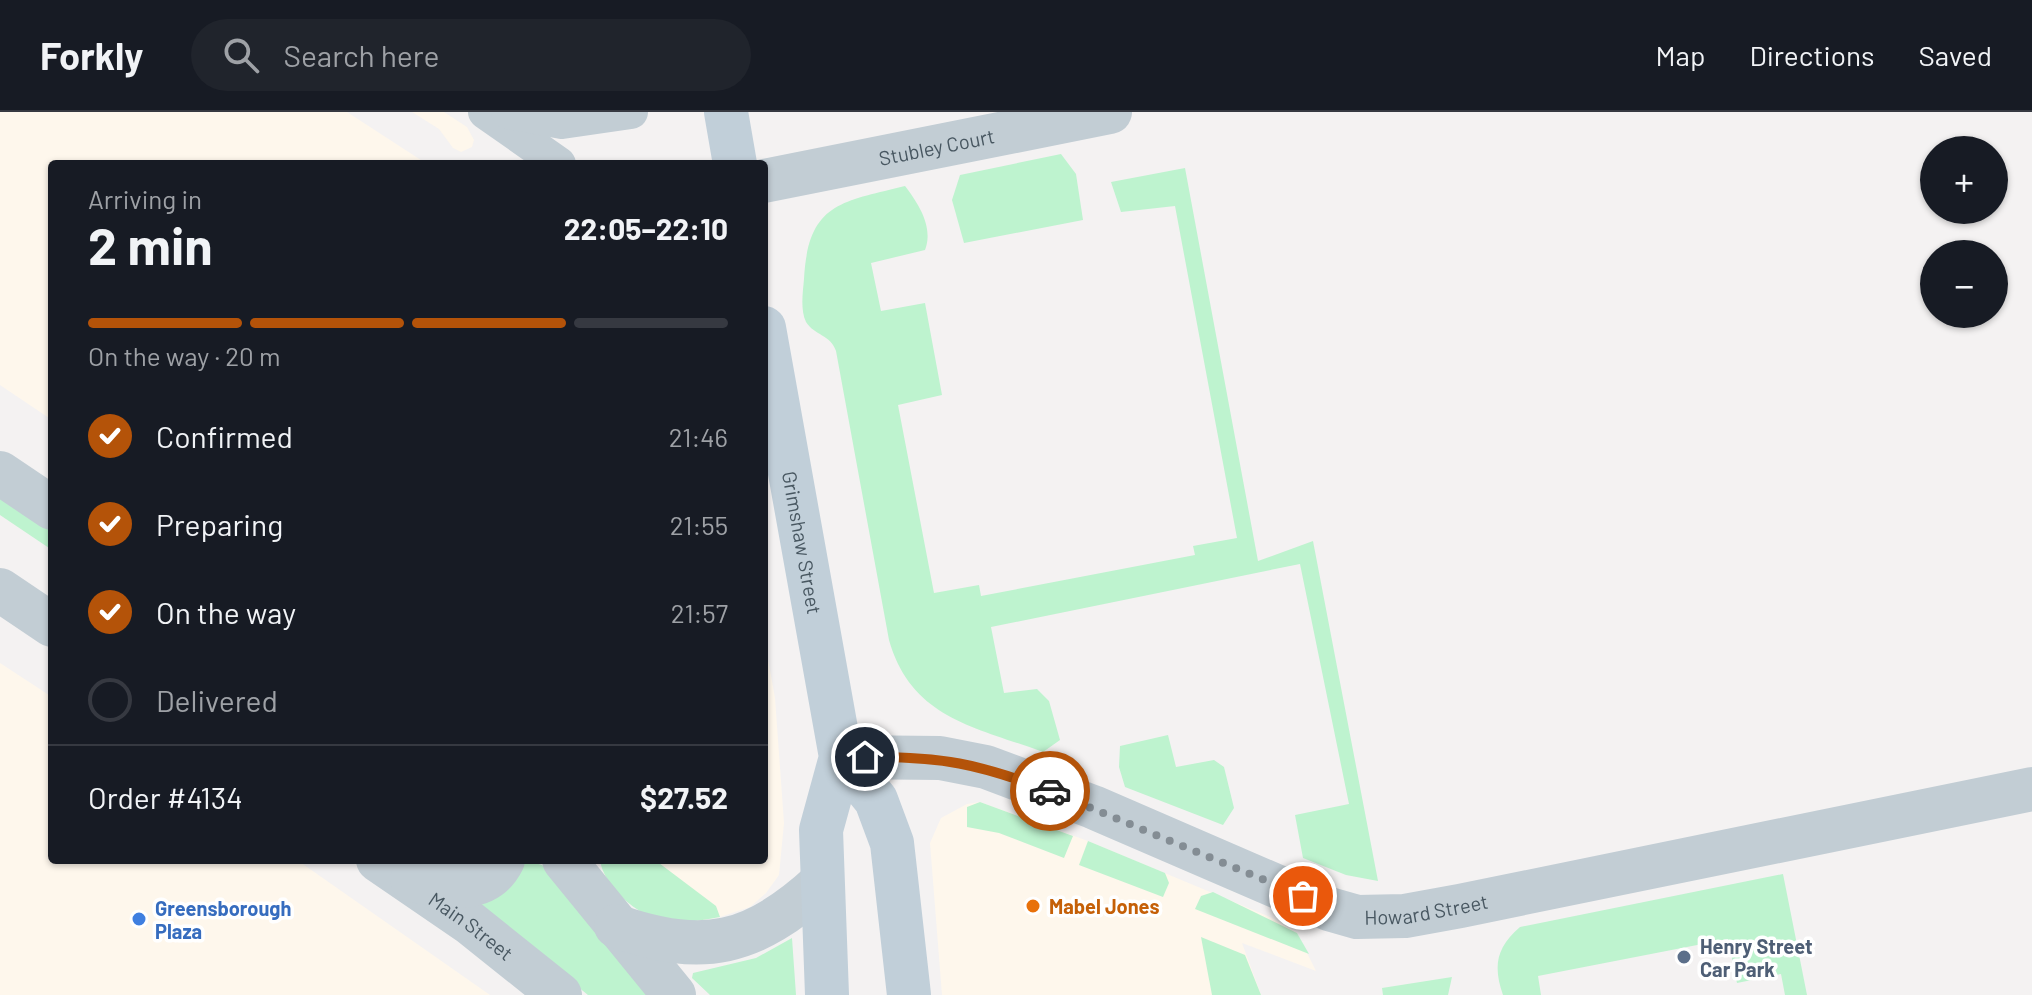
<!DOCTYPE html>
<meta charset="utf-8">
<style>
body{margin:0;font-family:Barlow,sans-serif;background:#20242c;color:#f1f3f6;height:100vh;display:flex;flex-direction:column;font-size:30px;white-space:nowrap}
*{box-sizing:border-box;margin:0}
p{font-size:26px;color:#9ea1a6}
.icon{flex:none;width:44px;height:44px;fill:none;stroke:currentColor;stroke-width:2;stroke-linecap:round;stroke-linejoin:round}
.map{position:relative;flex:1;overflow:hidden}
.sheet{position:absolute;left:48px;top:48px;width:720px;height:704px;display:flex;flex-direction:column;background:#171b24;border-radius:8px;box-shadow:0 2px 6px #0004}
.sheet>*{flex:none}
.tools{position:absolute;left:1920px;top:24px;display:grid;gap:16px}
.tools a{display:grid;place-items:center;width:88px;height:88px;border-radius:50%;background:#171b24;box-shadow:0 2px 6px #0004;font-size:40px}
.pin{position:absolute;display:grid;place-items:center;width:68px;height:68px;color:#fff;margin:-34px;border:4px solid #fff;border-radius:50%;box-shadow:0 2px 8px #0007}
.courier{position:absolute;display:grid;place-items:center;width:80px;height:80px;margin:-40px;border:6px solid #b45309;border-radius:50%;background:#fff;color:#222;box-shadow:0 2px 10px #0007}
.head em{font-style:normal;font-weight:700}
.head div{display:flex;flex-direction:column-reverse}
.head{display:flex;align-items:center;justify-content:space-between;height:136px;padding:0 40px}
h1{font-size:52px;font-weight:700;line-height:60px}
.bar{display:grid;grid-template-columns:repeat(4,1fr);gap:12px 8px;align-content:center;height:96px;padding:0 40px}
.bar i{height:10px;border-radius:6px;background:#363941}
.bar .active{background:#b45309}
.bar p{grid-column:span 4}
.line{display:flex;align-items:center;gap:20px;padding:0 40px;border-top:2px solid #363941}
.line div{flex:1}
ol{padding:0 40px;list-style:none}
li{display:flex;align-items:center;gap:24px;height:88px}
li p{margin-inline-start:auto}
li .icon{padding:8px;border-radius:50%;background:#b45309;color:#fff;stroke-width:4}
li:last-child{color:#9ea1a6}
li i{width:44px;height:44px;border:4px solid #363941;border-radius:50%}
header{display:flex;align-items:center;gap:48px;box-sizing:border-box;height:112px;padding:0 40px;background:#171b24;border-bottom:2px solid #363941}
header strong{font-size:38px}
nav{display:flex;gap:44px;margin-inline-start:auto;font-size:28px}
.search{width:560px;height:72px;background:#20242c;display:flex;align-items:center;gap:20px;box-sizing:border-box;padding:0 28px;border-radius:44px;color:#9ea1a6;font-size:30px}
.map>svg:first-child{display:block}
.commercial{fill:#fef7ec}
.green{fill:#bef3cf}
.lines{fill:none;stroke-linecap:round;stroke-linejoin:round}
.service{stroke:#c2cdd4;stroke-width:34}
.minor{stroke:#c2cdd4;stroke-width:44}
.tertiary{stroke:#c2cdd4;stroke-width:44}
.secondary{stroke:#c1cfd9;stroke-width:44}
.done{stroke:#848d94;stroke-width:8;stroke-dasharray:0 14.4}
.route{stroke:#b45309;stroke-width:10}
.food-dot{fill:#e8710a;stroke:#fff;stroke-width:3}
.shop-dot{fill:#3f7fe0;stroke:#fff;stroke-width:3}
.service-dot{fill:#5c6f8a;stroke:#fff;stroke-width:3}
.labels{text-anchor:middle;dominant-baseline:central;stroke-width:7;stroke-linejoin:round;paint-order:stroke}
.street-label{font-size:20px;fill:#485761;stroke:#fff}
.food-label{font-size:20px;font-weight:bold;fill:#c56008;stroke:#fff;text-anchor:start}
.shop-label{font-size:20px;font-weight:bold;fill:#366cbe;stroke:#fff;text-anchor:start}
.service-label{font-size:20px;font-weight:bold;fill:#4e5e75;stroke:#fff;text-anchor:start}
</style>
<header>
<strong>Forkly</strong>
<div class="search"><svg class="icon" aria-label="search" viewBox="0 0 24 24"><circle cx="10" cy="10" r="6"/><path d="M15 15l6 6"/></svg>Search here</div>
<nav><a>Map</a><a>Directions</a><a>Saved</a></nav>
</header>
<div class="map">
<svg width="2032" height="883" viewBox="0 0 2032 883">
<rect width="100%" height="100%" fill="#f4f2f2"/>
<g class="commercial">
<path d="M0,0H347L427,52H52V308L0,273Z"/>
<path d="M412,0H444L467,15L474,28L472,35L461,40L453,36L439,17Z"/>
<path d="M764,525L775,586L784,711L779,763L766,781L750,795L720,805L692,810L635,794L605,766L600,748H764Z"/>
<path d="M0,551L52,585V748H297L490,883H0Z"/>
<path d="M980,690L1088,729L1270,805L1297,821L1316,859L1242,831L1261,883H942L930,731L941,706L967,692Z"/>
</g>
<g class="green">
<path d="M1061,42L1076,62L1083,108L964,131L952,88L960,63Z"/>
<path d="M1185,56L1258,449L1313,429L1378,769L1346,763L1303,746L1295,703L1349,692L1300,452L991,515L1004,581L1037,577L1049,589L1060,628L1043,640C975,615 911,606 889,528L836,239C831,223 814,223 806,210C800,198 803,179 804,167C808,91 841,90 905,74C918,91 934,115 925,138L871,151L881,199L925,191L942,283L898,293L934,481L979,473L981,484L1195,443L1193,434L1237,426L1175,94L1121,100L1111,70Z"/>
<path d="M0,383L52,417V438L0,403Z"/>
<path d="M1168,623L1176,655L1214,648L1224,655L1234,696L1223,713L1125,675L1119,655L1120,634Z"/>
<path d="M980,690L1073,724L1064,746L999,721L967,715V695Z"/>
<path d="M1088,729L1165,761L1169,771L1163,785L1079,753Z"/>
<path d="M525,748L542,753L559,770L650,883H588L477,793L522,756Z"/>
<path d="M600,748H655L716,794L720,805C699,809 677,813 656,806C633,800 603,772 600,748Z"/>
<path d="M1783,762L1807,883H1785L1781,862L1737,871L1728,827L1538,864L1541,883H1503C1493,854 1496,836 1520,815Z"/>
<path d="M1213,780L1297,821L1309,842L1195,797L1201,784Z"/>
<path d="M1201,825L1245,843L1261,883H1212Z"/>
<path d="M792,826L796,883H710L692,866L693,861L756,846Z"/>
<path d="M1452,865L1448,883H1383L1382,876Z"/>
</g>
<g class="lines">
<g class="service">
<path d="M485,0L559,52"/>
<path d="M508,0L562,10L631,0"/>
</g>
<g class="minor">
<path id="s1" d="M764,69L1110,0"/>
<path id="s2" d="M841,645L940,646L986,655L1093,695L1329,797L1357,805L1405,804L1460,794L2032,677"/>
</g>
<g class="tertiary">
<path d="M0,361L52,396"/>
<path d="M0,478L52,513"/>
<path id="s3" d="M378,748L470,811L560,883"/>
<path d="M564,748L674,883"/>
<path d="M412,768C444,774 485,784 503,748"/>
<path d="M616,814C703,845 754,833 821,771"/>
</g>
<g class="secondary">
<path d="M726,0L735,52"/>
<path id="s4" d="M764,216L841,645L821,718L827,883"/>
<path d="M841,645L876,688L892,731L909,883"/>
</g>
</g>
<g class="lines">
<path class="done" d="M1050,679L1303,784"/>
<path class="route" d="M865,645C940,644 980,652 1050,679"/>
</g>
<circle class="food-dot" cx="1033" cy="794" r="8"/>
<circle class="shop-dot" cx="139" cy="807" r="8"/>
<circle class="service-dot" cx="1684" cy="845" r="8"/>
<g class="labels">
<g class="street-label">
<text stroke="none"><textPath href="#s1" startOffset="176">Stubley Court</textPath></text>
<text stroke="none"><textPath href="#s4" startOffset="218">Grimshaw Street</textPath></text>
<text stroke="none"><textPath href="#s2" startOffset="616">Howard Street</textPath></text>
<text stroke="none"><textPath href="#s3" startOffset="114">Main Street</textPath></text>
</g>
<g class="food-label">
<text x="1049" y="794">Mabel Jones</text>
</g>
<g class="shop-label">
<text x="155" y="796">Greensborough<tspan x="155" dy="23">Plaza</tspan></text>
</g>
<g class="service-label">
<text x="1700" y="834">Henry Street<tspan x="1700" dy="23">Car Park</tspan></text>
</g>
</g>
</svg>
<div class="tools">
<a>+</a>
<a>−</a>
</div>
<div class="pin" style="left:1303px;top:784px;background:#ea580c"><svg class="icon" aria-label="bag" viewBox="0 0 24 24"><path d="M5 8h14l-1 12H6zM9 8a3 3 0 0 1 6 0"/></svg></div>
<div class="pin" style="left:865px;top:645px;background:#1f2937"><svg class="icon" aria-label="home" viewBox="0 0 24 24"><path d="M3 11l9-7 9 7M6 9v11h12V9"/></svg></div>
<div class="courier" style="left:1050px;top:679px"><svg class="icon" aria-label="car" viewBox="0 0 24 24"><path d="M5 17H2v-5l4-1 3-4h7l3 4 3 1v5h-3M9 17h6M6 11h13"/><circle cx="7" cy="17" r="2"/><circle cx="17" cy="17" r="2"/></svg></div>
<section class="sheet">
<div class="head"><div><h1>2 min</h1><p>Arriving in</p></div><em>22:05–22:10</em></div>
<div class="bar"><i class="active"></i><i class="active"></i><i class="active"></i><i></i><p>On the way · 20 m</p></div>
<ol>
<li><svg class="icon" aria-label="check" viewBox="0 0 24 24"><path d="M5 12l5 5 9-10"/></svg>Confirmed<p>21:46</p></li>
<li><svg class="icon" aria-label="check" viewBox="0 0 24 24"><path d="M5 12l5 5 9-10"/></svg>Preparing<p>21:55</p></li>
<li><svg class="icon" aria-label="check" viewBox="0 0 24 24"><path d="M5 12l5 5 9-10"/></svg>On the way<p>21:57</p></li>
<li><i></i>Delivered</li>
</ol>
<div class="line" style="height:104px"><div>Order #4134</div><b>$27.52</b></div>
</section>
</div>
